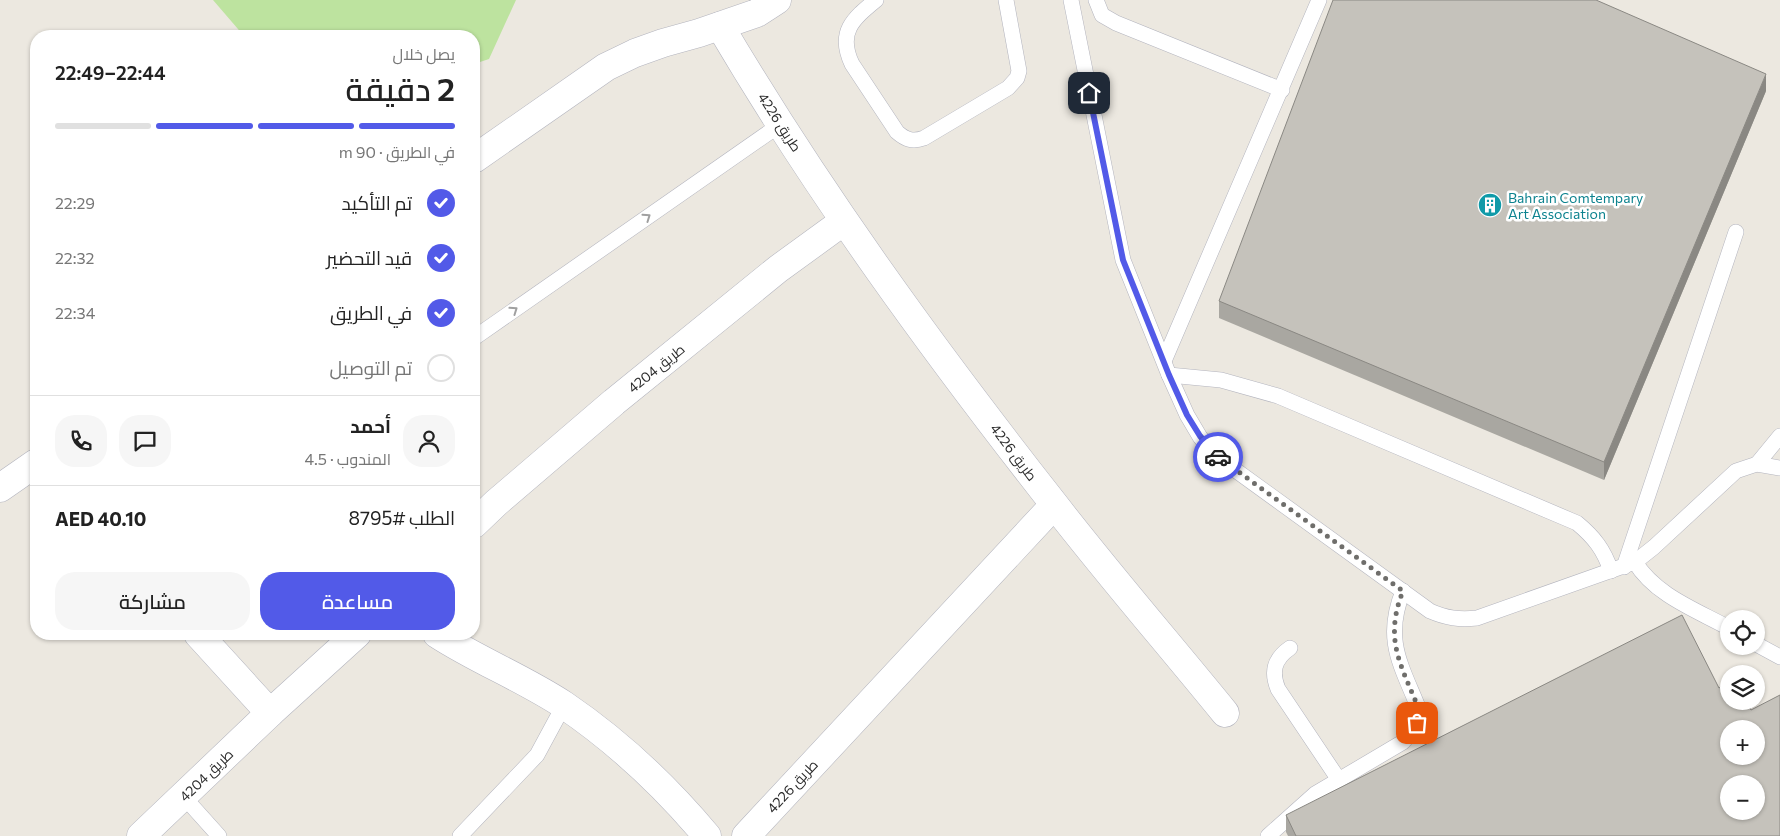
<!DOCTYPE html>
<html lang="ar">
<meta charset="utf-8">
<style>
body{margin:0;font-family:Commissioner,Cairo,sans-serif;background:#f6f6f6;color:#222;direction:rtl;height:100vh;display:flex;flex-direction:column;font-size:19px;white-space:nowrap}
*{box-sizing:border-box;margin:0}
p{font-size:16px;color:#767676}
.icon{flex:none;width:28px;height:28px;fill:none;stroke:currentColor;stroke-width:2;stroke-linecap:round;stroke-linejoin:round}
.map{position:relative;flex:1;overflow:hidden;direction:ltr}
.sheet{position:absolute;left:30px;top:30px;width:450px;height:610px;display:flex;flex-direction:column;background:#fff;border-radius:20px;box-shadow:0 1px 4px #0004;direction:rtl}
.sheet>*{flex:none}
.buttons{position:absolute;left:1720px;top:610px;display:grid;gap:10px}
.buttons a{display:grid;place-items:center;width:45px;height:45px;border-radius:50%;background:#fff;box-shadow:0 1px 4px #0004;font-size:25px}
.pin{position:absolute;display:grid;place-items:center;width:42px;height:42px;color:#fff;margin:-21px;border-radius:10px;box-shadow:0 2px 8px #0006}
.courier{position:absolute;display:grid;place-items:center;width:50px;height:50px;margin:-25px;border:4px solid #525ae8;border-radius:50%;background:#fff;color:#222;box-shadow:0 1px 6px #0007}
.head em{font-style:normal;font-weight:600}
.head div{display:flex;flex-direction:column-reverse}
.head{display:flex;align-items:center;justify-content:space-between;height:85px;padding:0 25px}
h1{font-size:32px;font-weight:600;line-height:38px}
.bar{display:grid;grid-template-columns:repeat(4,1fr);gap:8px 5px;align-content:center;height:60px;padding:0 25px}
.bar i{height:6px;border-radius:4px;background:#e0e0e0}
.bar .active{background:#525ae8}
.bar p{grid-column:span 4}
.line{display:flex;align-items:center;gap:12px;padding:0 25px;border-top:1px solid #e0e0e0}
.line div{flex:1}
.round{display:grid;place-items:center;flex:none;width:52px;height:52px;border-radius:20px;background:#f6f6f6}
ol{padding:0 25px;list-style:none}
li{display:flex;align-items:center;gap:15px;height:55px}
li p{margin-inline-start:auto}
li .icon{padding:5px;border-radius:50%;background:#525ae8;color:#fff;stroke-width:4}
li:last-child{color:#767676}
li i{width:28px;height:28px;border:2px solid #e0e0e0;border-radius:50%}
.cta{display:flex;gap:10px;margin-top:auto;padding:10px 25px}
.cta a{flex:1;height:58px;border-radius:20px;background:#525ae8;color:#fff;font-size:20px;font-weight:600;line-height:58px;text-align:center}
.cta a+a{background:#f6f6f6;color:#222}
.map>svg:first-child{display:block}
.pitch{fill:#bde39f}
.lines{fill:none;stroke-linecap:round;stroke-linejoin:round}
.service-casing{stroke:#b3b4be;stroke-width:16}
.minor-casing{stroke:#b3b4be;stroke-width:29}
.service{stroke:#fff;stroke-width:15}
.minor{stroke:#fff;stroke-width:28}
.wall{fill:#a9a7a1}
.shaded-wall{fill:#8a8883}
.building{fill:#c5c2bb;stroke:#8a8883;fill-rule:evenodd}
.oneway{stroke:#a0a0a0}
.done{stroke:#6f6e6b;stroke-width:5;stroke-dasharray:0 9}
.route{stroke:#525ae8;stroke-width:6}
.labels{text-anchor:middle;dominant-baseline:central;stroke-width:5;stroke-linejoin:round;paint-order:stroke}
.street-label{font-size:14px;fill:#2c2c2c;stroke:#fff}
.culture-label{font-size:14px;fill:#0d838f;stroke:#fff;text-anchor:start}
</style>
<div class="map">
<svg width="1780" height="836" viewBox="0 0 1780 836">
<rect width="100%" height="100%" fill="#ece8e0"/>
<path class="pitch" d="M213,0H516L489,59L474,64V36H244Z"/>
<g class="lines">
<g class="service-casing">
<g id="service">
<path d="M876,0C853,19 837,32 852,64L897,132C906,140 913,142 924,138L1008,88L1017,78L1019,71L1006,0"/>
<path d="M1071,0L1123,260L1169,375L1187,415L1200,437L1216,456L1430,611C1446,618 1459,620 1477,618L1635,562L1654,547L1736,471L1757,464L1780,468"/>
<path d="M1096,0L1102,15L1116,23L1282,90"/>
<path d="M474,338L781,124"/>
<path d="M1164,361L1319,0"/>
<path d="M1169,375L1221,380L1278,396L1577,523C1594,537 1604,550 1611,571"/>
<path d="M1757,464L1780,436"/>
<path d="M1635,562C1655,595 1696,610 1729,628"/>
<path d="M1624,567L1736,232"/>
<path d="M1756,644L1780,657"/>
<path d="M1290,648C1274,659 1271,672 1278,689L1339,780"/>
<path d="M184,797L219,836"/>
<path d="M460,836L537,755L564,705"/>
<path d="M1268,836L1315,794L1403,742C1412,733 1417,725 1420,712C1402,666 1383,641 1403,591"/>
</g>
</g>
<g class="minor-casing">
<g id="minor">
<path d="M720,26C819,194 934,351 1054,504C1109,575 1168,643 1225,713"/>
<path d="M474,159L606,67L635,53L663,43L699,33L757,13L777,0"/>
<path d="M0,488L36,463"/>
<path d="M474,524L496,503L614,402L778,269L844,221"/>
<path d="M198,634L270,713"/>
<path d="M437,634C477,660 523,678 564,705C617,741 666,787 707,836"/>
<path d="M141,836L270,713L357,634"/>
<path d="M746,836L1054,505"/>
</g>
</g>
<use href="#service" class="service"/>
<use href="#minor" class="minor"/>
</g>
<g class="wall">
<path d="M1766,91L1604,480L1219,318V301Z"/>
<path d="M1719,688L1751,710L1780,836H1288L1286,832V815Z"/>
</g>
<path class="shaded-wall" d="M1766,74V91L1604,480V462Z"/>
<g class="building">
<path d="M1333,0H1596L1766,74L1604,462L1219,301Z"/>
<path d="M1682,615L1719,688L1729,682V701H1746L1751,710L1780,695V836H1296L1286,815ZM1729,729H1756V756H1729ZM1729,784H1756V811H1729Z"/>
</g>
<defs><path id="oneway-chevron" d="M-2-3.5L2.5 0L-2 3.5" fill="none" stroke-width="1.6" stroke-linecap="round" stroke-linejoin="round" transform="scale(1.25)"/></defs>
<g class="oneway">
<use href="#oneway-chevron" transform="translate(647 217) rotate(-35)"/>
<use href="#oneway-chevron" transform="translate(514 310) rotate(-35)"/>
</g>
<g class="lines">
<path class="done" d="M1218,457L1403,591C1383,641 1402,666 1420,712L1417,723"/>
<path class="route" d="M1089,93L1123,260L1169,375L1187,415L1200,436L1218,457"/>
</g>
<defs>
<g id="building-disc" transform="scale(1.25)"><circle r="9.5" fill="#0f9aa8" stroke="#fff"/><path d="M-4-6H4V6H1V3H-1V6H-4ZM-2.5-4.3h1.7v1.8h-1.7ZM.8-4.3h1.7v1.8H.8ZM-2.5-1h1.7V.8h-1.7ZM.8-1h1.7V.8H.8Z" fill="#fff"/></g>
</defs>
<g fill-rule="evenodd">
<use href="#building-disc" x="1490" y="205"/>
</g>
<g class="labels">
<g class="street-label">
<text transform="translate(780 122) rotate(57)">طريق 4226</text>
<text transform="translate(656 368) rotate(-39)">طريق 4204</text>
<text transform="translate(1014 452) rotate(53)">طريق 4226</text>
<text transform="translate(206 775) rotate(-44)">طريق 4204</text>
<text transform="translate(792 786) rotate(-47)">طريق 4226</text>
</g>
<g class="culture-label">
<text x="1508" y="197">Bahrain Comtempary<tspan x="1508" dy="16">Art Association</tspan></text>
</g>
</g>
</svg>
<div class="buttons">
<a><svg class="icon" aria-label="locate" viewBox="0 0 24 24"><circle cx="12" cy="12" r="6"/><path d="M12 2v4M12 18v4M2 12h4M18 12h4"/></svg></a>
<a><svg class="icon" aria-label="layers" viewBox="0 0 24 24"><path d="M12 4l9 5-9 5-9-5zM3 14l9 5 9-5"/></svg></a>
<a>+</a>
<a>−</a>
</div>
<div class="pin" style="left:1417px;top:723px;background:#ea580c"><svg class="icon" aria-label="bag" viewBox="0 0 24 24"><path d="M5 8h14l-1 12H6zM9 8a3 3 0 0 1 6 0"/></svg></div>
<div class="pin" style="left:1089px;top:93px;background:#1f2937"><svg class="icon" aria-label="home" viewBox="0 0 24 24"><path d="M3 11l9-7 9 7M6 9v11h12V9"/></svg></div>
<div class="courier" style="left:1218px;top:457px"><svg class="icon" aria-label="car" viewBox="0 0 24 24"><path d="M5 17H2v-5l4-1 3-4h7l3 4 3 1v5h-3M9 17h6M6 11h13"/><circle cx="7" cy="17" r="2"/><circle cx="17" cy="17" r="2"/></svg></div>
<section class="sheet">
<div class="head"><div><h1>2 دقيقة</h1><p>يصل خلال</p></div><em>22:44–22:49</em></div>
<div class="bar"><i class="active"></i><i class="active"></i><i class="active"></i><i></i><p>في الطريق · 90 m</p></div>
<ol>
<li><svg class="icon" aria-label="check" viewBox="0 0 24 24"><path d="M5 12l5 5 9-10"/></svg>تم التأكيد<p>22:29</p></li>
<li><svg class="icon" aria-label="check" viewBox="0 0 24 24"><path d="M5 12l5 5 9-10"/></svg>قيد التحضير<p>22:32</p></li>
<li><svg class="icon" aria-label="check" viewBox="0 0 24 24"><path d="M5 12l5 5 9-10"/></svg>في الطريق<p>22:34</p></li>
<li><i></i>تم التوصيل</li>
</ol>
<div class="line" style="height:90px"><a class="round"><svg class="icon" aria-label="person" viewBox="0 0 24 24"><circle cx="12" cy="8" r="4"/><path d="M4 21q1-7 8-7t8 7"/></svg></a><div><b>أحمد</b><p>المندوب · 4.5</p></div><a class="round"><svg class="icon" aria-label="chat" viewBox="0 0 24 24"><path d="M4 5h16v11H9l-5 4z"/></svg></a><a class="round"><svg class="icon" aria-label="phone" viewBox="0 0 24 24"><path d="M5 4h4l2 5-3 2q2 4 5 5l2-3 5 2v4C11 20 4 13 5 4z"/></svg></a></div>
<div class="line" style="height:65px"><div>الطلب #8795</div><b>AED 40.10</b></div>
<div class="cta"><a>مساعدة</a><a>مشاركة</a></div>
</section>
</div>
